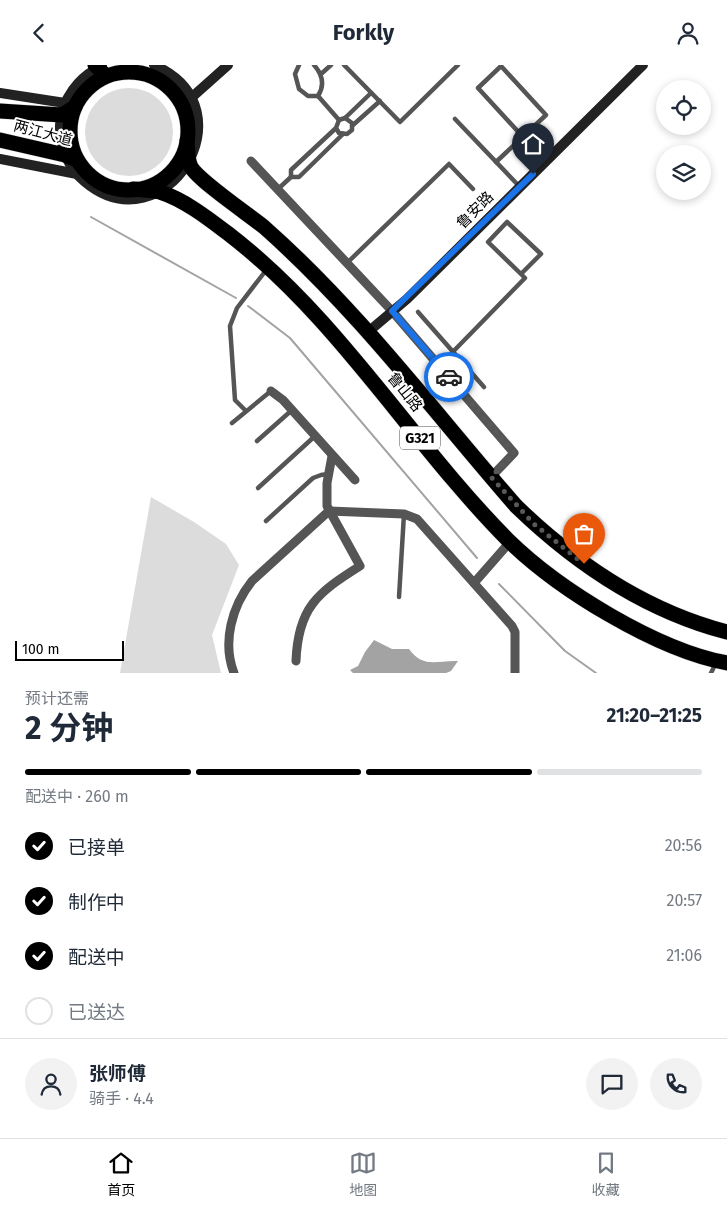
<!DOCTYPE html>
<html lang="zh">
<meta charset="utf-8">
<style>
body{margin:0;font-family:"Fira Sans","Noto Sans SC",sans-serif;background:#f2f2f3;color:#1f2937;height:100vh;display:flex;flex-direction:column;font-size:19px;white-space:nowrap}
*{box-sizing:border-box;margin:0}
p{font-size:16px;color:#747a83}
.icon{flex:none;width:28px;height:28px;fill:none;stroke:currentColor;stroke-width:2;stroke-linecap:round;stroke-linejoin:round}
.map{position:relative;height:608px;overflow:hidden}
.drawer{display:flex;flex-direction:column;background:#fff;flex:1}
.drawer>*{flex:none}
.fabs{position:absolute;left:656px;top:15px;display:grid;gap:10px}
.fabs a{display:grid;place-items:center;width:55px;height:55px;border-radius:50%;background:#fff;box-shadow:0 2px 8px #0003;font-size:25px}
.scale{position:absolute;left:15px;bottom:12px;width:109px;box-sizing:border-box;padding-left:5px;border:2px solid #000;border-top:0;font-size:14px;line-height:18px;white-space:nowrap;color:#000;-webkit-text-stroke:4px #fff;paint-order:stroke}
.pin{position:absolute;display:grid;place-items:center;width:42px;height:42px;color:#fff;margin:-51px -21px;border-radius:50% 50% 50% 0;rotate:-45deg;box-shadow:0 0 5px #0007}
.pin .icon{rotate:45deg}
.courier{position:absolute;display:grid;place-items:center;width:50px;height:50px;margin:-25px;border:4px solid #1a73e8;border-radius:50%;background:#fff;color:#222;box-shadow:0 1px 6px #0007}
.head em{font-style:normal;font-weight:700}
.head div{display:flex;flex-direction:column-reverse}
.head{display:flex;align-items:center;justify-content:space-between;height:85px;padding:0 25px}
h1{font-size:32px;font-weight:700;line-height:38px}
.bar{display:grid;grid-template-columns:repeat(4,1fr);gap:8px 5px;align-content:center;height:60px;padding:0 25px}
.bar i{height:6px;border-radius:4px;background:#e0e1e3}
.bar .selected{background:#000}
.bar p{grid-column:span 4}
.line{display:flex;align-items:center;gap:12px;padding:0 25px;border-top:1px solid #e0e1e3}
.line div{flex:1}
.round{display:grid;place-items:center;flex:none;width:52px;height:52px;border-radius:26px;background:#f2f2f3}
ol{padding:0 25px;list-style:none}
li{display:flex;align-items:center;gap:15px;height:55px}
li p{margin-inline-start:auto}
li .icon{padding:5px;border-radius:50%;background:#000;color:#fff;stroke-width:4}
li:last-child{color:#747a83}
li i{width:28px;height:28px;border:2px solid #e0e1e3;border-radius:50%}
header{display:flex;justify-content:space-between;align-items:center;height:65px;padding:0 25px;background:#fff;font-size:22px;font-weight:700}
.dock{display:flex;justify-content:space-around;align-items:center;height:70px;border-top:1px solid #e0e1e3;background:#fff;font-size:14px;color:#747a83}
.dock a{display:grid;justify-items:center;gap:2px}
.dock .selected{color:#000}
.map>svg:first-child{display:block}
.green{fill:#dcdcdc}
.water{fill:#a3a3a3}
.lines{fill:none;stroke-linecap:round;stroke-linejoin:round}
.stream{stroke:#a3a3a3;stroke-width:2}
.highway-casing{stroke:#dbdbdb;stroke-width:16}
.lane{stroke:#555;stroke-width:4.5}
.street{stroke:#555;stroke-width:9}
.secondary{stroke:#222;stroke-width:10}
.highway{stroke:#000;stroke-width:15}
.done{stroke:#595959;stroke-width:5;stroke-dasharray:0 9}
.route{stroke:#1a73e8;stroke-width:6}
.labels{text-anchor:middle;dominant-baseline:central;stroke-width:4;stroke-linejoin:round;paint-order:stroke}
.shield{fill:#fff;stroke:#4c4c4c;stroke-width:1}
.shield-label{font-size:14px;font-weight:bold;fill:#000}
.street-label{font-size:15px;fill:#000;stroke:#fff}
</style>
<header><svg class="icon" aria-label="back" viewBox="0 0 24 24"><path d="M15 5l-7 7 7 7"/></svg>Forkly<svg class="icon" aria-label="person" viewBox="0 0 24 24"><circle cx="12" cy="8" r="4"/><path d="M4 21q1-7 8-7t8 7"/></svg></header>
<div class="map">
<svg width="727" height="608" viewBox="0 0 727 608">
<rect width="100%" height="100%" fill="#fff"/>
<g class="green">
<circle cx="129" cy="67" r="44"/>
<path d="M151,432L194,457L226,479L239,500L212,570L221,608H120Z"/>
</g>
<path class="water" d="M374,575L392,584H409C424,604 436,595 458,596L451,606L446,608H353L350,605L358,601L365,587Z"/>
<g class="lines">
<g class="stream">
<path d="M91,152L236,233"/>
<path d="M248,241L290,273L477,493"/>
<path d="M499,519L565,586L596,608"/>
</g>
<g class="highway-casing">
<g id="highway">
<path d="M95,0L106,11"/>
<circle cx="129" cy="66" r="59"/>
<path d="M0,46L62,50L75,42"/>
<path d="M0,75L65,90L77,95"/>
<path d="M187,76C188,84 187,94 191,102C199,116 248,149 264,162C358,245 434,347 516,441C576,499 646,546 727,567"/>
<path d="M133,124C142,125 151,125 160,127C185,135 209,154 230,170C340,255 411,377 508,475C559,525 657,585 727,598"/>
</g>
</g>
<g class="lane">
<path d="M299,0L295,9L299,24L308,31H318"/>
<path d="M314,0C322,9 325,20 318,31"/>
<path d="M344,0L400,57L458,0"/>
<path d="M321,9L331,0"/>
<path d="M318,31L339,55"/>
<path d="M345,53L371,28"/>
<path d="M455,54L519,121"/>
<path d="M353,60L380,36"/>
<path d="M496,97L546,50L501,1L478,23L523,72"/>
<path d="M291,112V105L336,63L339,55L345,53L352,58V65L347,69L339,68L336,63"/>
<path d="M278,124L291,112H299L343,69"/>
<path d="M347,198L449,99L473,124"/>
<path d="M418,247L484,322"/>
<path d="M439,301L525,213L521,209L488,177L507,157L541,189L521,209"/>
<path d="M246,346L235,335L230,261L237,243L267,204"/>
<path d="M232,358L271,326"/>
<path d="M257,376L292,345"/>
<path d="M258,423L315,371"/>
<path d="M266,456L313,413L321,410L328,409"/>
<path d="M399,532L404,449"/>
<path d="M711,608L716,598"/>
</g>
<g class="street">
<path d="M251,96L392,246L514,388L491,412"/>
<path d="M271,326L283,335L355,415"/>
<path d="M474,518L510,477"/>
<path d="M296,596C298,543 317,528 360,501L327,441V418L332,391"/>
<path d="M234,608C222,577 232,541 252,516L329,446L404,449L417,454L512,561L515,567V608"/>
</g>
<g class="secondary">
<path d="M102,1C78,12 62,34 60,60C59,81 68,103 85,117C164,183 254,44 154,0"/>
<path d="M0,28L65,38"/>
<path d="M182,41L228,0"/>
<path d="M0,94L77,109"/>
<path d="M368,267L407,234L643,0"/>
</g>
<use href="#highway" class="highway"/>
</g>
<g class="lines">
<path class="done" d="M449,312L514,388L491,412L534,459L584,499"/>
<path class="route" d="M449,312L392,246L533,109"/>
</g>
<g class="labels">
<rect class="shield" x="400" y="361.5" width="40" height="23" rx="4"/>
<g class="shield-label">
<text x="420" y="373">G321</text>
</g>
<g class="street-label">
<text transform="translate(43 68) rotate(15)">两江大道</text>
<text transform="translate(475 145) rotate(-45)">鲁安路</text>
<text transform="translate(405 327) rotate(51)">鲁山路</text>
</g>
</g>
</svg>
<div class="fabs">
<a><svg class="icon" aria-label="locate" viewBox="0 0 24 24"><circle cx="12" cy="12" r="6"/><path d="M12 2v4M12 18v4M2 12h4M18 12h4"/></svg></a>
<a><svg class="icon" aria-label="layers" viewBox="0 0 24 24"><path d="M12 4l9 5-9 5-9-5zM3 14l9 5 9-5"/></svg></a>
</div>
<div class="scale">100 m</div>
<div class="pin" style="left:584px;top:499px;background:#ea580c"><svg class="icon" aria-label="bag" viewBox="0 0 24 24"><path d="M5 8h14l-1 12H6zM9 8a3 3 0 0 1 6 0"/></svg></div>
<div class="pin" style="left:533px;top:109px;background:#1f2937"><svg class="icon" aria-label="home" viewBox="0 0 24 24"><path d="M3 11l9-7 9 7M6 9v11h12V9"/></svg></div>
<div class="courier" style="left:449px;top:312px"><svg class="icon" aria-label="car" viewBox="0 0 24 24"><path d="M5 17H2v-5l4-1 3-4h7l3 4 3 1v5h-3M9 17h6M6 11h13"/><circle cx="7" cy="17" r="2"/><circle cx="17" cy="17" r="2"/></svg></div>
</div>
<section class="drawer">
<div class="head"><div><h1>2 分钟</h1><p>预计还需</p></div><em>21:20–21:25</em></div>
<div class="bar"><i class="selected"></i><i class="selected"></i><i class="selected"></i><i></i><p>配送中 · 260 m</p></div>
<ol>
<li><svg class="icon" aria-label="check" viewBox="0 0 24 24"><path d="M5 12l5 5 9-10"/></svg>已接单<p>20:56</p></li>
<li><svg class="icon" aria-label="check" viewBox="0 0 24 24"><path d="M5 12l5 5 9-10"/></svg>制作中<p>20:57</p></li>
<li><svg class="icon" aria-label="check" viewBox="0 0 24 24"><path d="M5 12l5 5 9-10"/></svg>配送中<p>21:06</p></li>
<li><i></i>已送达</li>
</ol>
<div class="line" style="height:90px"><a class="round"><svg class="icon" aria-label="person" viewBox="0 0 24 24"><circle cx="12" cy="8" r="4"/><path d="M4 21q1-7 8-7t8 7"/></svg></a><div><b>张师傅</b><p>骑手 · 4.4</p></div><a class="round"><svg class="icon" aria-label="chat" viewBox="0 0 24 24"><path d="M4 5h16v11H9l-5 4z"/></svg></a><a class="round"><svg class="icon" aria-label="phone" viewBox="0 0 24 24"><path d="M5 4h4l2 5-3 2q2 4 5 5l2-3 5 2v4C11 20 4 13 5 4z"/></svg></a></div>
</section>
<nav class="dock">
<a class="selected"><svg class="icon" aria-label="home" viewBox="0 0 24 24"><path d="M3 11l9-7 9 7M6 9v11h12V9"/></svg>首页</a>
<a><svg class="icon" aria-label="map" viewBox="0 0 24 24"><path d="M3 6l6-2 6 2 6-2v14l-6 2-6-2-6 2zM9 4v14M15 6v14"/></svg>地图</a>
<a><svg class="icon" aria-label="saved" viewBox="0 0 24 24"><path d="M7 4h10v16l-5-4-5 4z"/></svg>收藏</a>
</nav>
